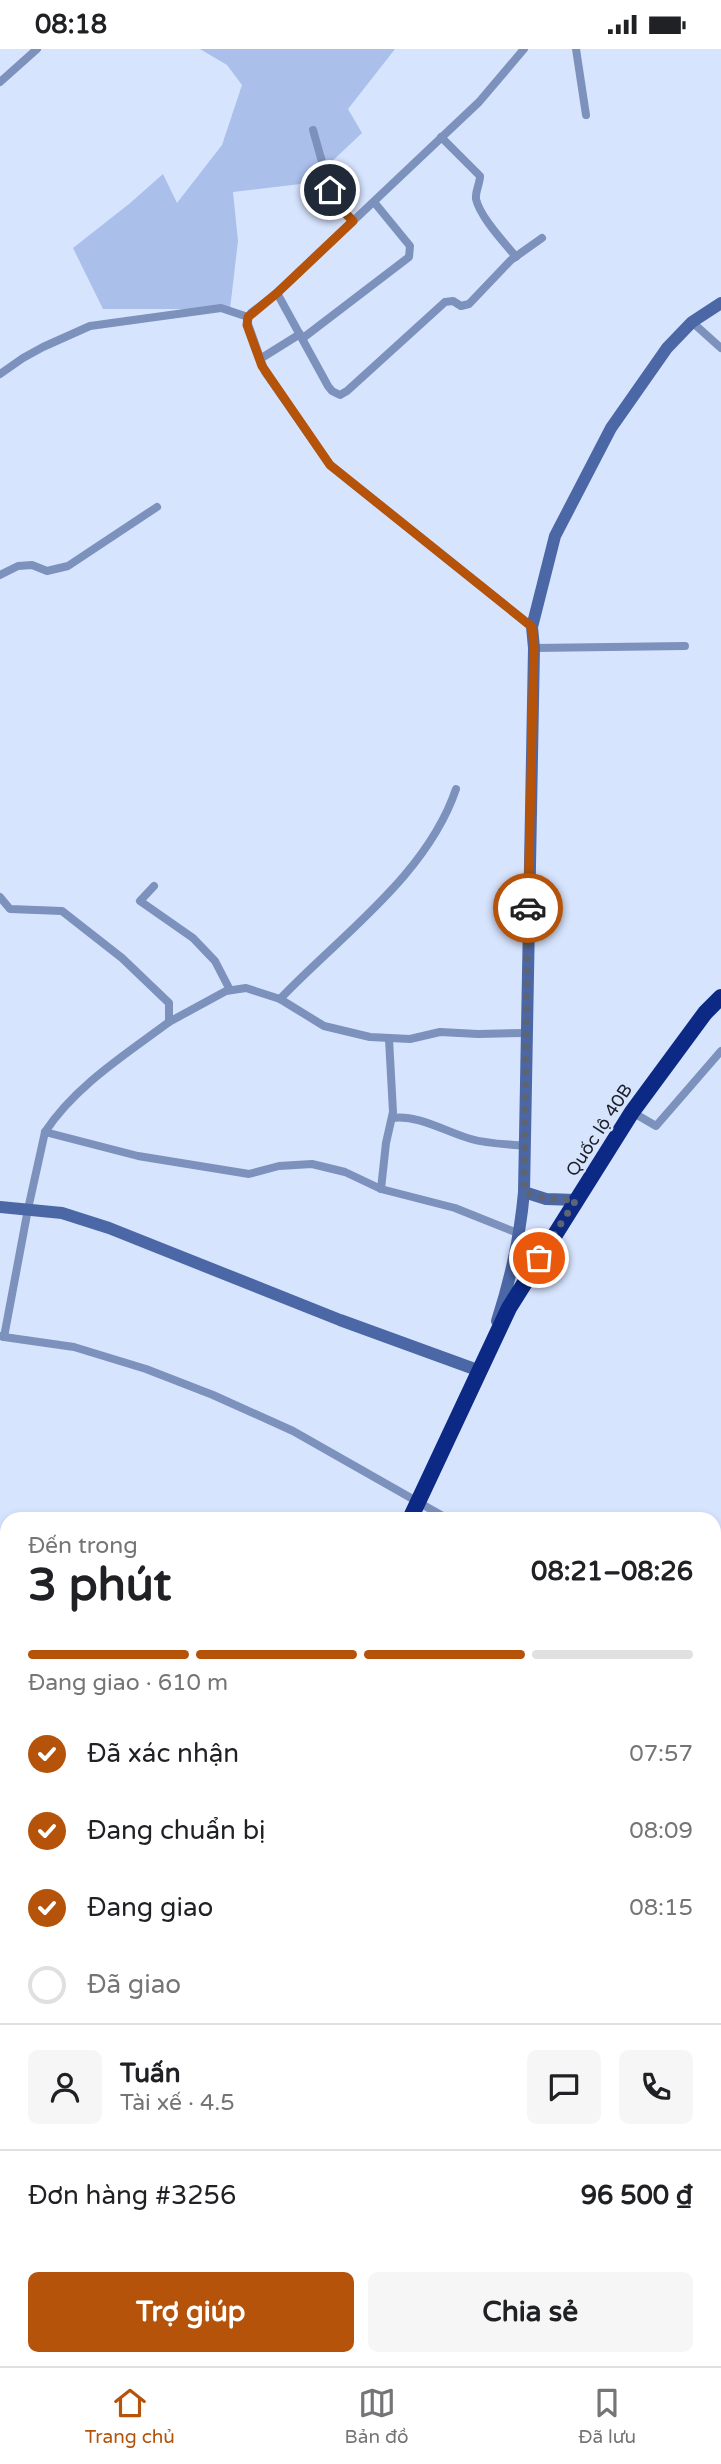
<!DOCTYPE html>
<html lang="vi">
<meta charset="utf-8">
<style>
body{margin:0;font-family:"Varela Round",sans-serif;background:#f6f6f6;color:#202124;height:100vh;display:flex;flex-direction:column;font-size:26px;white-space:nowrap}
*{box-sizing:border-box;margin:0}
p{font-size:23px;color:#757577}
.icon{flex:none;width:38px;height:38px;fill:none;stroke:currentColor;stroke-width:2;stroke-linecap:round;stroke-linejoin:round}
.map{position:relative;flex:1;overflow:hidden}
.side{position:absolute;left:0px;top:1463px;width:721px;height:854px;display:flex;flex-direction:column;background:#fff;border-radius:21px 21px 0 0;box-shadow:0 4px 10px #0003}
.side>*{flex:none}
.pin{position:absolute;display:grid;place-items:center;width:60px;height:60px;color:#fff;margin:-30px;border:4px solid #fff;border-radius:50%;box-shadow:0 2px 7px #0007}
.courier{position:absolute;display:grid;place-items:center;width:70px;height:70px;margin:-35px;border:5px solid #b45309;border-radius:50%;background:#fff;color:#222;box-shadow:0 2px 9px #0007}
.summary em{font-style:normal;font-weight:800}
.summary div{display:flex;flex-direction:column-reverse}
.summary{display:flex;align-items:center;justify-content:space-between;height:119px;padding:0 28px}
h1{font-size:46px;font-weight:800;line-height:52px}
.bar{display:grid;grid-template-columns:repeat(4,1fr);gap:10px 7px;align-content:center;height:84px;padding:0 28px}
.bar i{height:9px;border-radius:5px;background:#e0e0e0}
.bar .on{background:#b45309}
.bar p{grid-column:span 4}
.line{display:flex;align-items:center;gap:18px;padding:0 28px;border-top:2px solid #e0e0e0}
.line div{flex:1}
.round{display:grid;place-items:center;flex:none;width:74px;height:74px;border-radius:10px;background:#f6f6f6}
ol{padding:0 28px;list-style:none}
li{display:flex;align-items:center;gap:21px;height:77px}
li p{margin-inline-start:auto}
li .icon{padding:7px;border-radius:50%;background:#b45309;color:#fff;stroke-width:4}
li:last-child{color:#757577}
li i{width:38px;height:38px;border:4px solid #e0e0e0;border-radius:50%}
.cta{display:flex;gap:14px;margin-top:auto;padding:14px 28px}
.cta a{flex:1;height:80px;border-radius:10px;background:#b45309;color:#fff;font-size:28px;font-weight:800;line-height:80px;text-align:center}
.cta a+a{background:#f6f6f6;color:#202124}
.status{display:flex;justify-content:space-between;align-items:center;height:49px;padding:0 35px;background:#fff;direction:ltr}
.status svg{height:19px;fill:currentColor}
.tab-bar{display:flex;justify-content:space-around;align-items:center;height:98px;border-top:2px solid #e0e0e0;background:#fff;font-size:19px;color:#757577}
.tab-bar a{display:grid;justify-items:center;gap:4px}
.tab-bar .on{color:#b45309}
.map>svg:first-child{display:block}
.green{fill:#aabfe9}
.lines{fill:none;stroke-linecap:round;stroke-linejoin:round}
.street{stroke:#7c91bc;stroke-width:8}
.secondary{stroke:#4b67a6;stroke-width:12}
.highway{stroke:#0c2a85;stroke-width:16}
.done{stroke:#5d6473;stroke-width:7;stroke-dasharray:0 12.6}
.route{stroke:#b45309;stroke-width:9}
.labels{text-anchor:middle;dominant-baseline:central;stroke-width:5;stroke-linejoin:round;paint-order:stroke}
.street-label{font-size:18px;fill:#1b1f28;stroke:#d7e4fe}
</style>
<div class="status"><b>08:18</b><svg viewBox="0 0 49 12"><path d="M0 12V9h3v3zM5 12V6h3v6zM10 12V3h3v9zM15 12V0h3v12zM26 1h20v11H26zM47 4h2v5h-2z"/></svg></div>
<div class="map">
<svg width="721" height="2317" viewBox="0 0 721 2317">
<rect width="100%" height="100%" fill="#d7e4fe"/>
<path class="green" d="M200,0H395L348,60L362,84L309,134L233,143L238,192L230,260H103L73,199L129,155L163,125L177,154L222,96L242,36L227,16Z"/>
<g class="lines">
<g class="street">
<path d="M524,0L479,53L277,244L251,264L247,272L265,323L330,416L532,578"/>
<path d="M576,0L586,66"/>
<path d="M0,33L37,0"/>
<path d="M313,81L332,148L353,172"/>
<path d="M441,88L480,127C480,135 475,142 476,150C480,168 504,193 516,208"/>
<path d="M277,244L328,337L332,342L340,346L347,342L445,253L453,252L461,257L469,255L511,211L542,189"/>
<path d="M692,273L721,299"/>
<path d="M303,289L409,208L410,197L374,153"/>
<path d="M260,310L300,285"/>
<path d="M0,325L23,309L43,298L90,277L221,259L248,268"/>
<path d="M0,526L18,517L32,516L47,522L68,517L157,458"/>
<path d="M534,599L685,597"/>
<path d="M154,837L140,852L193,889L215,912L230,941"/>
<path d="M0,848L10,860L62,862L122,909L169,954V973C126,1005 75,1037 45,1083L138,1107L249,1125L279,1117L312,1115L345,1123L381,1140L455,1159L520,1185"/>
<path d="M280,950C341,886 427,826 456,740"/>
<path d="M169,973L226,942L246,939L280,950L324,977L370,988L410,990L440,983L478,985L525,984"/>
<path d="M632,1063L656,1077L721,1002"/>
<path d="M392,1069C418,1065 446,1083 471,1090C488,1095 507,1095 525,1097"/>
<path d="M381,1140L386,1094L393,1063L389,990"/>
<path d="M0,1287L4,1288L28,1160L45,1083"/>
<path d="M4,1288L74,1298L146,1320L213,1346L293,1382L448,1470"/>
<path d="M714,1620L721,1622"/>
<path d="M714,2189H721"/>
</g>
<g class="secondary">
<path d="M524,1143L546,1150L576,1151"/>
<path d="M0,1158L62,1164L109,1179L340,1271L480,1322L482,1316"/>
<path d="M497,1272C511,1229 520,1188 524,1143L534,599L532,578L555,487L611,379L667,299L692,273L721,254"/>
<path d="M0,2014L7,2015"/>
</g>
<g class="highway">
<path d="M410,1470L509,1259L632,1063L705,964L721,948"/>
<path d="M0,2135L7,2124"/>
</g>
</g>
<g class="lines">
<path class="done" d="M528,859L524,1143L546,1150L576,1151L539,1209"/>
<path class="route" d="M330,141L340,159L353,172L277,244L248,268L247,276L262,317L330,416L532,578L534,598L528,859"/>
</g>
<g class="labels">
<g class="street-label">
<text transform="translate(599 1081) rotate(-57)">Quốc lộ 40B</text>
</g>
</g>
</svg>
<div class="pin" style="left:539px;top:1209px;background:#ea580c"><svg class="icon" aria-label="bag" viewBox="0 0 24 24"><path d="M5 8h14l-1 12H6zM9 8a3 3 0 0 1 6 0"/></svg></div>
<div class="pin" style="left:330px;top:141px;background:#1f2937"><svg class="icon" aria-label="home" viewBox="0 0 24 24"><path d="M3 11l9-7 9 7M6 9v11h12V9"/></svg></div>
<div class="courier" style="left:528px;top:859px"><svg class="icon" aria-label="car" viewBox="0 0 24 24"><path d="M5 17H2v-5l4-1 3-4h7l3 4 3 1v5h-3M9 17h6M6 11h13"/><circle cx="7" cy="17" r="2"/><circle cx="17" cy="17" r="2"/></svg></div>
<section class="side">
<div class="summary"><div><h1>3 phút</h1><p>Đến trong</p></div><em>08:21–08:26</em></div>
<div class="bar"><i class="on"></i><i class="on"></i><i class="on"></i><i></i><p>Đang giao · 610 m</p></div>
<ol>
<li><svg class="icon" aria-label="check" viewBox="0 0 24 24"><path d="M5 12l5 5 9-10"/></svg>Đã xác nhận<p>07:57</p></li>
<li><svg class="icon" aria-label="check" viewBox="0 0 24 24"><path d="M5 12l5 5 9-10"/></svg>Đang chuẩn bị<p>08:09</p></li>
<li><svg class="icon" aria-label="check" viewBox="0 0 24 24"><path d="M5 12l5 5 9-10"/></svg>Đang giao<p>08:15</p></li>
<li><i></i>Đã giao</li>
</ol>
<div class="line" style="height:126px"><a class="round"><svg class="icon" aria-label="person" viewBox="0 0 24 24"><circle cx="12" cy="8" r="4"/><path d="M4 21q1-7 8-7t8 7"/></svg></a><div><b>Tuấn</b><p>Tài xế · 4.5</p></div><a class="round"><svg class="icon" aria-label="chat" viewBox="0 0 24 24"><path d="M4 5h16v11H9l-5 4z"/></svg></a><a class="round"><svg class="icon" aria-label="phone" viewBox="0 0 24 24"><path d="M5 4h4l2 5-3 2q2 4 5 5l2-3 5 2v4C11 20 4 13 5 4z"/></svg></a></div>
<div class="line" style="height:91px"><div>Đơn hàng #3256</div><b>96 500 ₫</b></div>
<div class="cta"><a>Trợ giúp</a><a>Chia sẻ</a></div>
</section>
</div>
<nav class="tab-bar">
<a class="on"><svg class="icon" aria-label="home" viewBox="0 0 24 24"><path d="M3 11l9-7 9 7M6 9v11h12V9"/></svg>Trang chủ</a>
<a><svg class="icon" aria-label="map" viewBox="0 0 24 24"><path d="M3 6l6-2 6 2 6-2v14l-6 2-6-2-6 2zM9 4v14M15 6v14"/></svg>Bản đồ</a>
<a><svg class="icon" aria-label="saved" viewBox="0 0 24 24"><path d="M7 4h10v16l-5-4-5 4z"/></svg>Đã lưu</a>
</nav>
